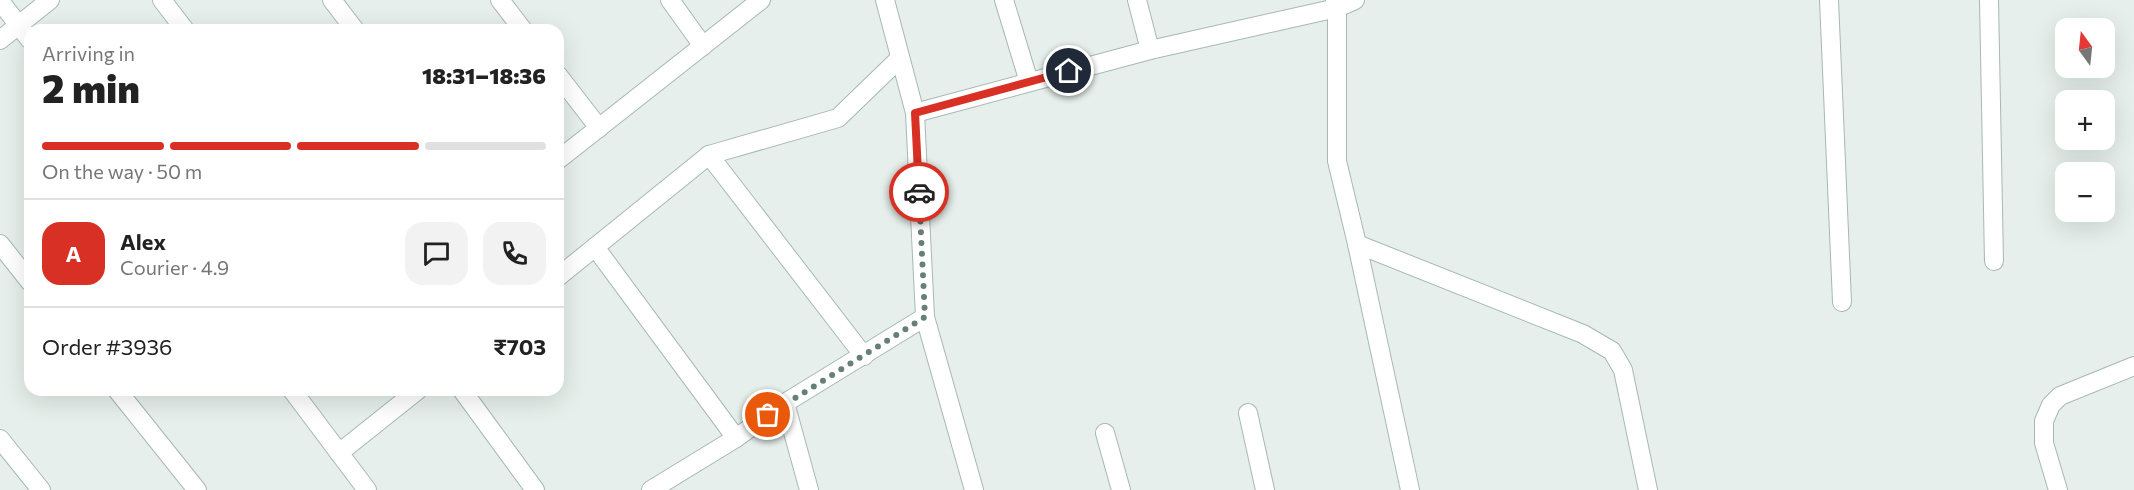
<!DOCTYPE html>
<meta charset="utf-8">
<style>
body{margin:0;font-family:Commissioner,sans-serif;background:#f2f2f2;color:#222;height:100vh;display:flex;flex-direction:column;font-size:22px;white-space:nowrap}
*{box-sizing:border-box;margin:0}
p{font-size:20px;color:#767676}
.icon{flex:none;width:33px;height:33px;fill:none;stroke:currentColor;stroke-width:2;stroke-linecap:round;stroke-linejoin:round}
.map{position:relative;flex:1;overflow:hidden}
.drawer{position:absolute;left:24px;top:24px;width:540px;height:372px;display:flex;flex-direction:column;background:#fff;border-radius:18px;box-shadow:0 6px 24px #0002}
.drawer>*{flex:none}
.needle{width:39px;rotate:345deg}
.tools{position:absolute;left:2055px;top:18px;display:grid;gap:12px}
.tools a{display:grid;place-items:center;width:60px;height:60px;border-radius:12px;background:#fff;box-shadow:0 6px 24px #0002;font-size:30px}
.pin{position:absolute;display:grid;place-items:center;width:51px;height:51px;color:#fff;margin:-26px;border:3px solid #fff;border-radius:50%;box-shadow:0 2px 6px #0007}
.courier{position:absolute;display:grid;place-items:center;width:60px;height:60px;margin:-30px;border:4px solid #d93025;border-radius:50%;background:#fff;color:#222;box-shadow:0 2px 8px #0007}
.head em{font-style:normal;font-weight:800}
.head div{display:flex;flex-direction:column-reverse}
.head{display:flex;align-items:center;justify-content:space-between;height:102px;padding:0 18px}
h1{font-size:39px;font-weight:800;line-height:45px}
.bar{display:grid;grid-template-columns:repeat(4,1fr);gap:9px 6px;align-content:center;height:72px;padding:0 18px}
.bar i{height:8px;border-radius:4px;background:#e0e0e0}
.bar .selected{background:#d93025}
.bar p{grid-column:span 4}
.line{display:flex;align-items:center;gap:15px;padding:0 18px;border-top:2px solid #e0e0e0}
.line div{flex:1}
.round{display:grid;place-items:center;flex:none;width:63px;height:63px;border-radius:18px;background:#f2f2f2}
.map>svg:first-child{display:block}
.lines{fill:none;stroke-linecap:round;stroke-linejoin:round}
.lane-casing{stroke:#a8b8b2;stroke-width:20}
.street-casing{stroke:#a8b8b2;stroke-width:20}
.lane{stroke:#fff;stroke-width:18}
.street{stroke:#fff;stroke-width:18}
.done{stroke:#687f78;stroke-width:6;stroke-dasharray:0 10.8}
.route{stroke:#d93025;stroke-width:8}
</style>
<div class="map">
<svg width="2134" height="490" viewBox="0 0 2134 490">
<rect width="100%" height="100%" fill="#e6efeb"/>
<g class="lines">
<g class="lane-casing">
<path id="lane" d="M2058,490L2044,443V421L2051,405L2060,396L2134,366"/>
</g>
<g class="street-casing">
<g id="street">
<path d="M162,0L185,30"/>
<path d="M332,0L355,30"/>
<path d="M500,0L523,30"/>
<path d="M670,0L703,46"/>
<path d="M885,0L915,113L925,317L974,490"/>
<path d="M1004,0L1029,82"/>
<path d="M1137,0L1150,50"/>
<path d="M1335,0L1337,8V161L1357,244L1410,490"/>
<path d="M1829,0L1842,302"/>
<path d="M1989,0L1994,261"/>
<path d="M0,1L30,40"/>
<path d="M0,40L50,0"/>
<path d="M558,75L599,128"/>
<path d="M915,113L1150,50L1337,8L1355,0"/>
<path d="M709,155L864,356"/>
<path d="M558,160L761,0"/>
<path d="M0,244L30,282"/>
<path d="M1357,244L1583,334L1612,351L1623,370L1648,490"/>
<path d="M595,247L736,438"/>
<path d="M558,277L709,155L838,118L900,58"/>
<path d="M117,390L197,490"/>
<path d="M292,390L367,490"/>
<path d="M462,390L535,490"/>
<path d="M785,403L809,490"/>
<path d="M1248,413L1265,490"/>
<path d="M1105,433L1121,490"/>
<path d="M0,439L41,490"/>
<path d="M339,453L418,390"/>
<path d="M651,490L736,438L785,403L925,317"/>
</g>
</g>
<use href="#lane" class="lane"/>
<use href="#street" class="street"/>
</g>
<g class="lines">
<path class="done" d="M768,415L925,317L919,192"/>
<path class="route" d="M919,192L915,113L1069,71"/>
</g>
</svg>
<div class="tools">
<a><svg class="needle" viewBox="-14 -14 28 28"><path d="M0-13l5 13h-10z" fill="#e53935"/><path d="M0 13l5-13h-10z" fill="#767676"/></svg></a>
<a>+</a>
<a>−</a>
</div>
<div class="pin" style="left:768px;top:415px;background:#ea580c"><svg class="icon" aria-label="bag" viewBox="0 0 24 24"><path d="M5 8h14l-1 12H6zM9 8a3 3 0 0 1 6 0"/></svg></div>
<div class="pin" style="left:1069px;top:71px;background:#1f2937"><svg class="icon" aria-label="home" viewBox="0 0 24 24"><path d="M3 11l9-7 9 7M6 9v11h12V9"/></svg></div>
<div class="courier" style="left:919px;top:192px"><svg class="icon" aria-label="car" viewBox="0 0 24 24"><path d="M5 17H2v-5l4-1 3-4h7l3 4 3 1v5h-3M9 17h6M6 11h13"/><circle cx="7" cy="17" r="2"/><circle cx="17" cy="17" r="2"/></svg></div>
<section class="drawer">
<div class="head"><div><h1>2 min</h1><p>Arriving in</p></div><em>18:31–18:36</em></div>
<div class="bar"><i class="selected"></i><i class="selected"></i><i class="selected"></i><i></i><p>On the way · 50 m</p></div>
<div class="line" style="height:108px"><b class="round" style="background:#d93025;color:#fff">A</b><div><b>Alex</b><p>Courier · 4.9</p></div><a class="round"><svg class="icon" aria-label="chat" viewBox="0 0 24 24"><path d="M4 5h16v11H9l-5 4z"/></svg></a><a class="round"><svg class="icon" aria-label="phone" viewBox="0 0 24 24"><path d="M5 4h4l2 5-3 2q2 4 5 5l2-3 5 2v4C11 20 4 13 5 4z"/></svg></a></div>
<div class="line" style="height:78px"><div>Order #3936</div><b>₹703</b></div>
</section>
</div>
